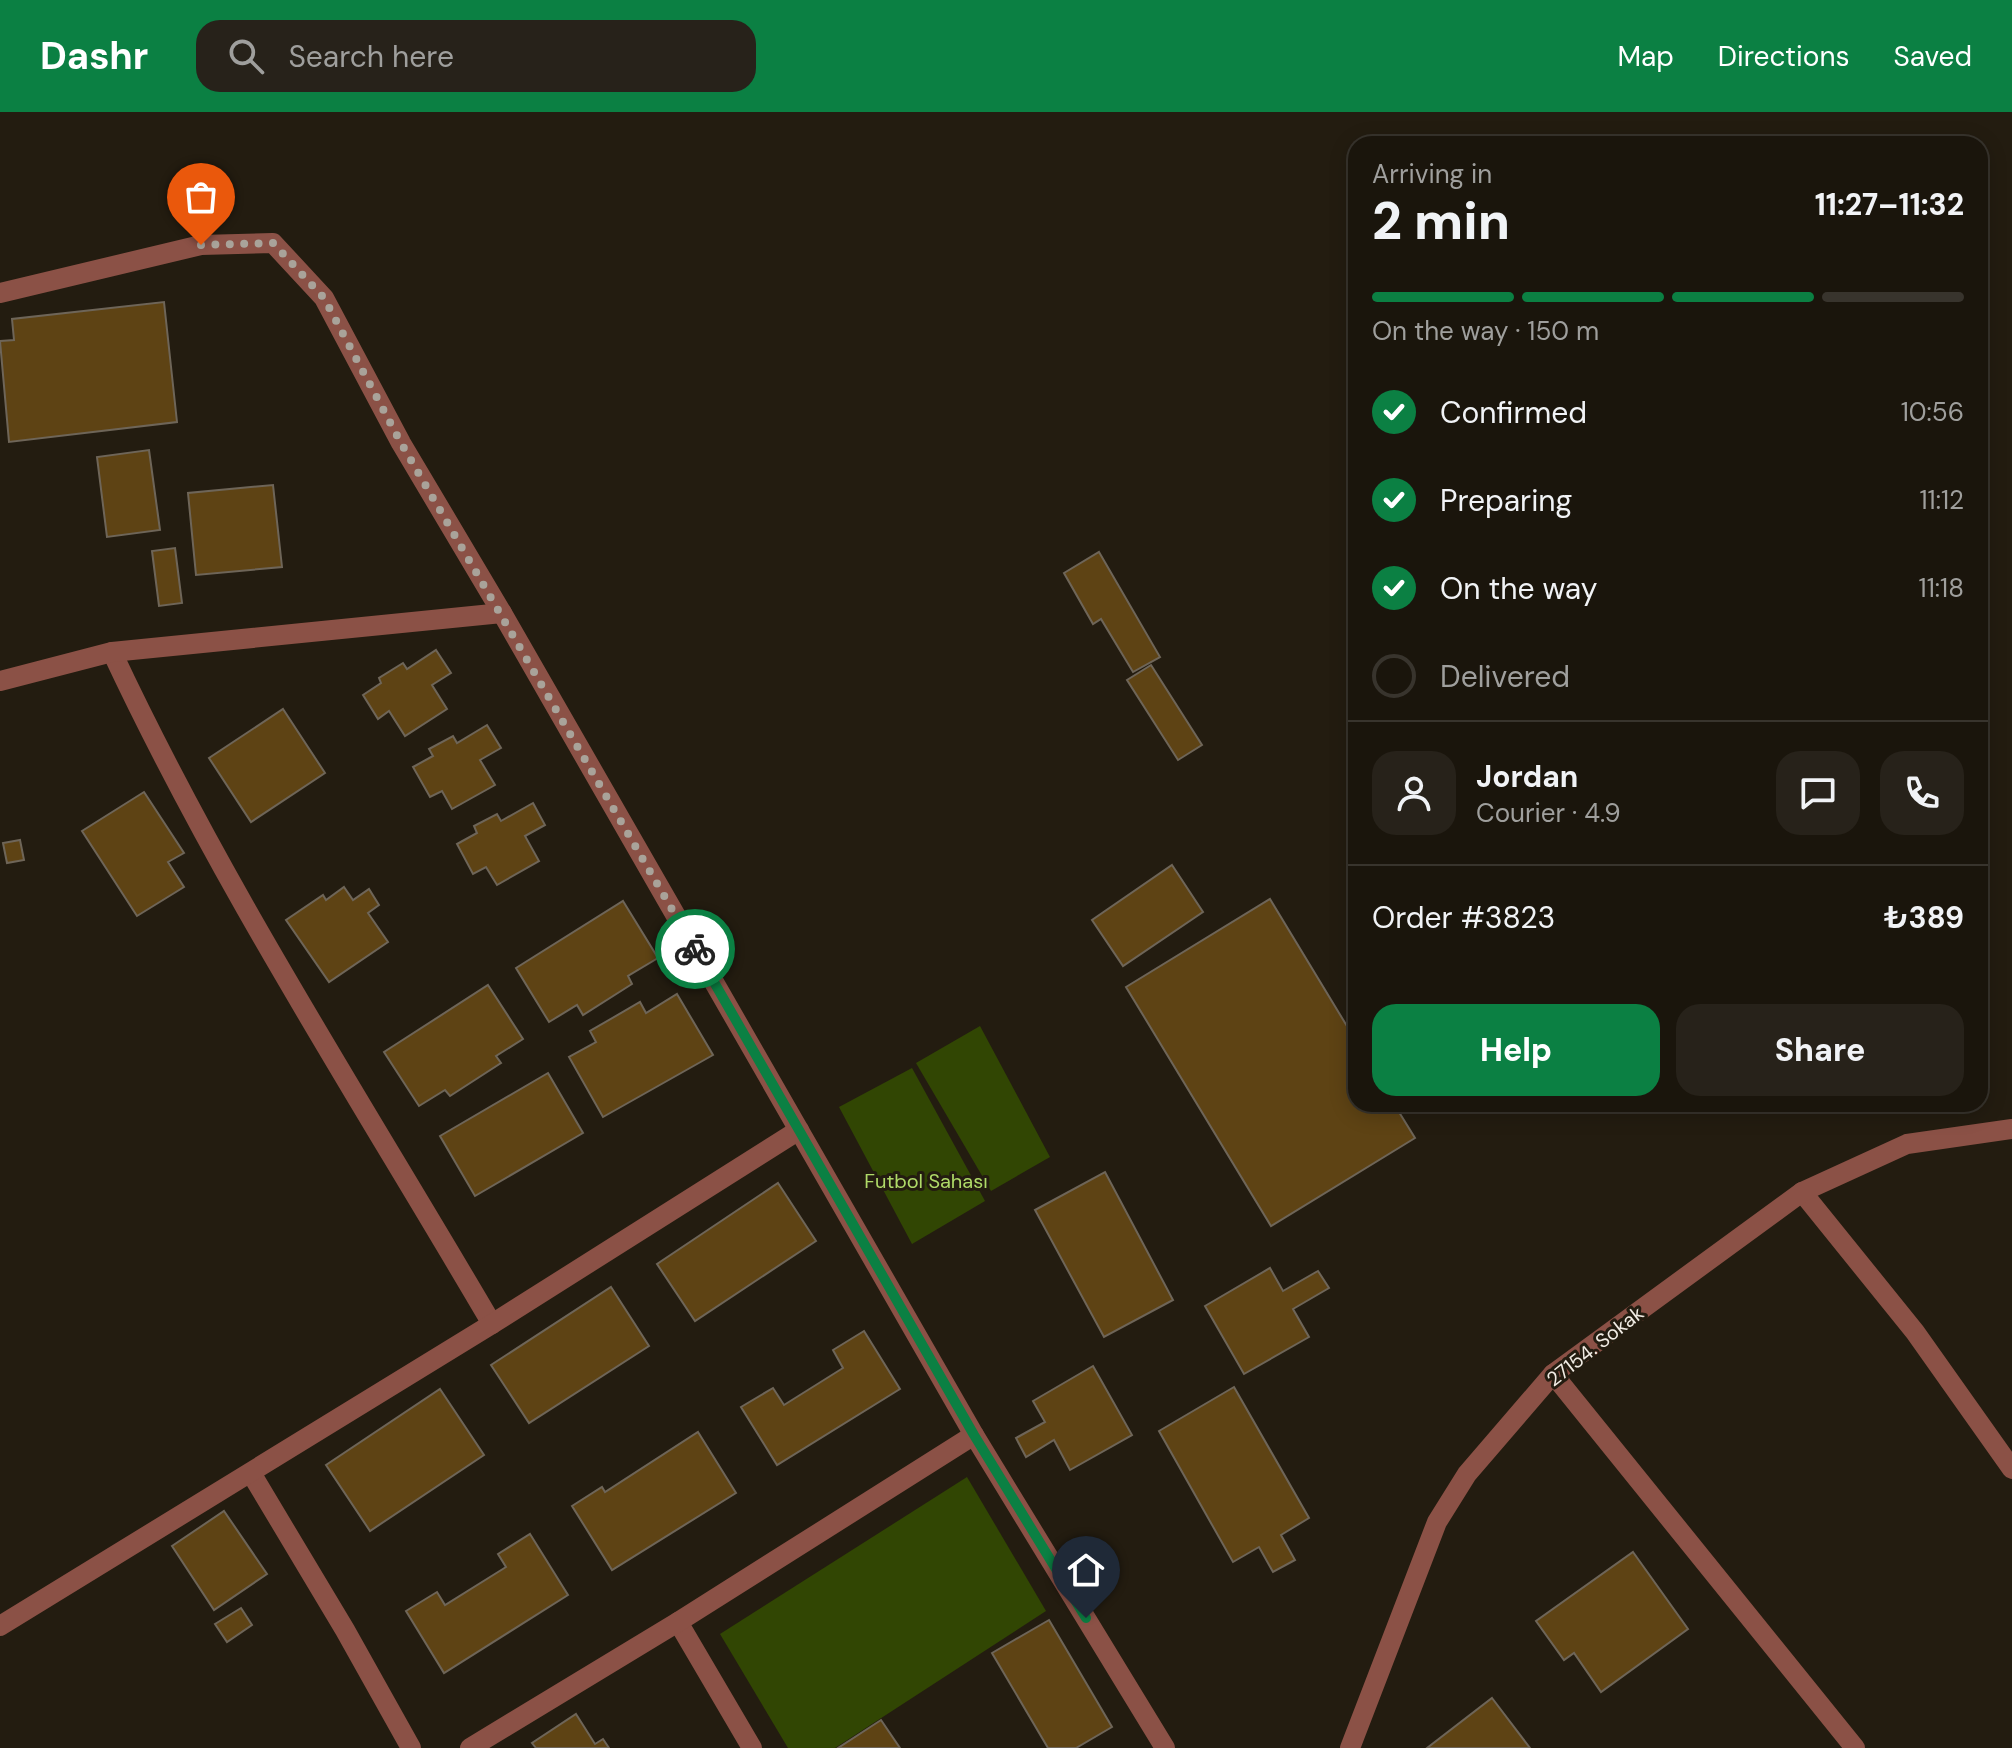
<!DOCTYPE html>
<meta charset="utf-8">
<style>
body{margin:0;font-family:"DM Sans",sans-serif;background:#27221a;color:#f1f3f6;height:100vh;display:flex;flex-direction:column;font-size:30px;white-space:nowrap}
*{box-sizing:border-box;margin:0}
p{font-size:26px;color:#9f9f9d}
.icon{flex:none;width:44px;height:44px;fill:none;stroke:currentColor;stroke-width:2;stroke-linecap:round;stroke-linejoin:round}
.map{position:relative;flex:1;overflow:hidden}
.side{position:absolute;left:1348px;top:24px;width:640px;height:976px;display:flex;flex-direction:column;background:#1a150c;border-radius:24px;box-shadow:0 4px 20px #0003,0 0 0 2px #38342d}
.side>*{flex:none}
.pin{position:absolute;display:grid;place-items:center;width:68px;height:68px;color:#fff;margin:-82px -34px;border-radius:50% 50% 50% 0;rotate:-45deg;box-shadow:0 0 8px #0007}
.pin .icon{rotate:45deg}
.courier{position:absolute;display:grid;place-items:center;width:80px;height:80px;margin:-40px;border:6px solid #0b8043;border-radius:50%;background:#fff;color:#222;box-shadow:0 2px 10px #0007}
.headline em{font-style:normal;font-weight:800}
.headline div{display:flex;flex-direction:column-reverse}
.headline{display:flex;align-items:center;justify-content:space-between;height:136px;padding:0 24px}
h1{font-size:52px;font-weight:800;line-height:60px}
.bar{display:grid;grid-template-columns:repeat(4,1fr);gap:12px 8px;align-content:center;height:96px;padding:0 24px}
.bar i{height:10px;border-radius:6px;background:#38342d}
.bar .active{background:#0b8043}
.bar p{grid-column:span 4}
.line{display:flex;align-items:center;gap:20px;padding:0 24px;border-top:2px solid #38342d}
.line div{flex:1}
.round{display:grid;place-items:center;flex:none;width:84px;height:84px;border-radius:24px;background:#27221a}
ol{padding:0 24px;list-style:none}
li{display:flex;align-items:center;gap:24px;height:88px}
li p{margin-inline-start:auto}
li .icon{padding:8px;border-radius:50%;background:#0b8043;color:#fff;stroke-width:4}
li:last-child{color:#9f9f9d}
li i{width:44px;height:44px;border:4px solid #38342d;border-radius:50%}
.action{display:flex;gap:16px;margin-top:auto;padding:16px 24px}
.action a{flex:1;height:92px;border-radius:24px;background:#0b8043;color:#fff;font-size:32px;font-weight:800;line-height:92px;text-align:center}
.action a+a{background:#27221a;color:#f1f3f6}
header{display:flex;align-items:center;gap:48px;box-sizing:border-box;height:112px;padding:0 40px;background:#0b8043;color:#fff}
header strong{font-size:38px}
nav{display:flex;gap:44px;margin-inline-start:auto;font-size:28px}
.search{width:560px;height:72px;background:#27221a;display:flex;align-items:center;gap:20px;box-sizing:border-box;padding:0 28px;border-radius:24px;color:#9f9f9d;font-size:30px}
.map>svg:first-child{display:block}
.green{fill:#314603}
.building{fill:#5e4314;stroke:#6e6558;stroke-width:2}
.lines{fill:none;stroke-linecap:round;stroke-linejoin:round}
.minor{stroke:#8b5146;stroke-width:20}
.done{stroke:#a9a39a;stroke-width:8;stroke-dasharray:0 14.4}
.route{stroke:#0b8043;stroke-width:10}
.labels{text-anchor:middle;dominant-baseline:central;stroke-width:6;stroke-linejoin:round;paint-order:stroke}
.park-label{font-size:20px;fill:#afda68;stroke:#231c10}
.street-label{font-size:20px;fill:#f1ece4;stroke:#231c10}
</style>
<header>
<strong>Dashr</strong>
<div class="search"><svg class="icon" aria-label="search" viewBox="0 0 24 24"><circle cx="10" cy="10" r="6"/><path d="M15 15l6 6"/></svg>Search here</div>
<nav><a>Map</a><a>Directions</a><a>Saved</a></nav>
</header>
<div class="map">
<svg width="2012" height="1636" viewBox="0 0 2012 1636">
<rect width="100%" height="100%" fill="#231c10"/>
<g class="green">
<path d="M980,914L1050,1045L991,1079L916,951Z"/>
<path d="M912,956L985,1089L912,1132L839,995Z"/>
<path d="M967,1365L1046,1499L835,1636H788L720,1522Z"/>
</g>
<g class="building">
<path d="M164,190L177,310L9,330L0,229L14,228L12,207Z"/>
<path d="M149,338L160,418L107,425L97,345Z"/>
<path d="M273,373L282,455L196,463L188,381Z"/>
<path d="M175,436L182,491L159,494L152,439Z"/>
<path d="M1099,440L1160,545L1133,560L1101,507L1093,512L1064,461Z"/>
<path d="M436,538L451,561L432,573L447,597L405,624L389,599L378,607L363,583L381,571L379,566L403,551L407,557Z"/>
<path d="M1151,553L1202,633L1178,648L1127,568Z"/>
<path d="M283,597L325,661L251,710L209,646Z"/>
<path d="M487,613L501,636L480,648L495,673L452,697L442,679L430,685L413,655L433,644L429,637L453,624L457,631Z"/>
<path d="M144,680L184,741L168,750L184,775L137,804L82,719Z"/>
<path d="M533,691L545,713L525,724L539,749L497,773L486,755L473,762L457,732L477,721L474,714L497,702L501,709Z"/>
<path d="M20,728L24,748L7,751L3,731Z"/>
<path d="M1172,753L1203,800L1123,854L1092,808Z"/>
<path d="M344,775L353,788L369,777L379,793L368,801L388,830L329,870L286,808L323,783L326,788Z"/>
<path d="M1270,787L1356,929V992H1394L1415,1026L1271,1114L1126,875Z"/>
<path d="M623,789L658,846L628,864L632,872L583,903L577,893L549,910L516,856Z"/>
<path d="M488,873L523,927L496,944L501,951L450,984L445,978L419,994L384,940Z"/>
<path d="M677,882L713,943L603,1005L569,945L596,930L590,919L640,890L646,901Z"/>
<path d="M548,961L583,1021L475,1084L440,1024Z"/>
<path d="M1105,1060L1173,1188L1104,1225L1035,1098Z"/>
<path d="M778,1071L816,1129L695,1209L657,1152Z"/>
<path d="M1270,1156L1283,1179L1318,1159L1329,1176L1293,1197L1309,1225L1244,1262L1205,1194Z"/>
<path d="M611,1175L649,1234L529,1311L491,1253Z"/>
<path d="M864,1219L900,1277L777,1353L741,1295L773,1276L784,1293L843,1256L833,1238Z"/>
<path d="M1093,1254L1132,1323L1070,1358L1054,1328L1026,1345L1016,1326L1045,1310L1033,1289Z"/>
<path d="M1234,1275L1309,1406L1281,1423L1295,1448L1273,1460L1259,1435L1233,1450L1159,1319Z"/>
<path d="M440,1277L484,1343L370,1419L326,1353Z"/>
<path d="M698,1320L736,1381L612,1458L572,1394L602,1375L605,1380Z"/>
<path d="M224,1399L267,1462L214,1498L172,1434Z"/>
<path d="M530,1422L568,1483L444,1561L406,1499L437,1480L445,1493L506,1455L498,1442Z"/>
<path d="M1633,1440L1688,1517L1601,1580L1574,1541L1564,1548L1536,1509Z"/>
<path d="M241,1496L252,1513L227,1530L215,1512Z"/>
<path d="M1049,1508L1112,1615L1076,1636H1048L992,1541Z"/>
<path d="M1492,1586L1530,1636H1427Z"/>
<path d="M576,1602L595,1632L603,1627L609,1636H536L532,1631Z"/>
<path d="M881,1608L900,1636H838Z"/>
</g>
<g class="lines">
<g class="minor">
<path d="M0,181L201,133L273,131L324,186L401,331L502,501"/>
<path d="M112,540C221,773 362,990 492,1212"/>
<path d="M0,569L112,540L502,501L974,1323L1165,1636"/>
<path d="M1802,1080L1915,1220L2012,1357"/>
<path d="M1553,1262L1855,1636"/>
<path d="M251,1361L345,1518L411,1636"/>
<path d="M678,1510L752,1636"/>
<path d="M0,1514L492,1212L799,1018"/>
<path d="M470,1636L678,1510L974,1323"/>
<path d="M1350,1636L1437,1410L1467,1362L1553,1262L1802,1080L1907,1032L2012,1017"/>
</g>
</g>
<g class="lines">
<path class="done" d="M201,133L273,131L324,186L401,331L695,837"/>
<path class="route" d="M695,837L974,1323L1086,1506"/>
</g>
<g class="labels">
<g class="park-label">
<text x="926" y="1069">Futbol Sahası</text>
</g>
<g class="street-label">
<text transform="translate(1595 1234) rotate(-38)">27154. Sokak</text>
</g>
</g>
</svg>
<div class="pin" style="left:201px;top:133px;background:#ea580c"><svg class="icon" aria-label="bag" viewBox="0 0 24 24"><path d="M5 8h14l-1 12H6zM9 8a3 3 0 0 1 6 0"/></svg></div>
<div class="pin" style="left:1086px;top:1506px;background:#1f2937"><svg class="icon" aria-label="home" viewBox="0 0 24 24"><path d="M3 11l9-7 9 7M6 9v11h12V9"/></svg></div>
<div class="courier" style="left:695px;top:837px"><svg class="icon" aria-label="bike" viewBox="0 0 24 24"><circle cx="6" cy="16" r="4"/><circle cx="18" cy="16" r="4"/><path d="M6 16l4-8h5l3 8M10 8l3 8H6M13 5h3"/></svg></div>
<section class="side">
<div class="headline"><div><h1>2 min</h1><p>Arriving in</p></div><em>11:27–11:32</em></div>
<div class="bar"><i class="active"></i><i class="active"></i><i class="active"></i><i></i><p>On the way · 150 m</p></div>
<ol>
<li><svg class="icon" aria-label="check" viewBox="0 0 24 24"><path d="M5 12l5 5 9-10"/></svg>Confirmed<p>10:56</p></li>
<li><svg class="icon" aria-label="check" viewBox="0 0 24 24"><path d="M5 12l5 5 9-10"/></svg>Preparing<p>11:12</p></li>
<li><svg class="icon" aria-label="check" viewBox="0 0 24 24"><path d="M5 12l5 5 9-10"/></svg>On the way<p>11:18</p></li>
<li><i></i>Delivered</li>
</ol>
<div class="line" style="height:144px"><a class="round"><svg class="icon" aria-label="person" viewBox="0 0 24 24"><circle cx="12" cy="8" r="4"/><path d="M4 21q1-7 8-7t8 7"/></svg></a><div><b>Jordan</b><p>Courier · 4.9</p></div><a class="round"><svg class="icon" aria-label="chat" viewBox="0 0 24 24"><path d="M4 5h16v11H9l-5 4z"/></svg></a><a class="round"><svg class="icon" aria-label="phone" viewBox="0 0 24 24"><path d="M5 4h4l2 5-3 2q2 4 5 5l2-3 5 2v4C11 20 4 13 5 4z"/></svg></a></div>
<div class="line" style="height:104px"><div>Order #3823</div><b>₺389</b></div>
<div class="action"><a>Help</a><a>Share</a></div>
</section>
</div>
